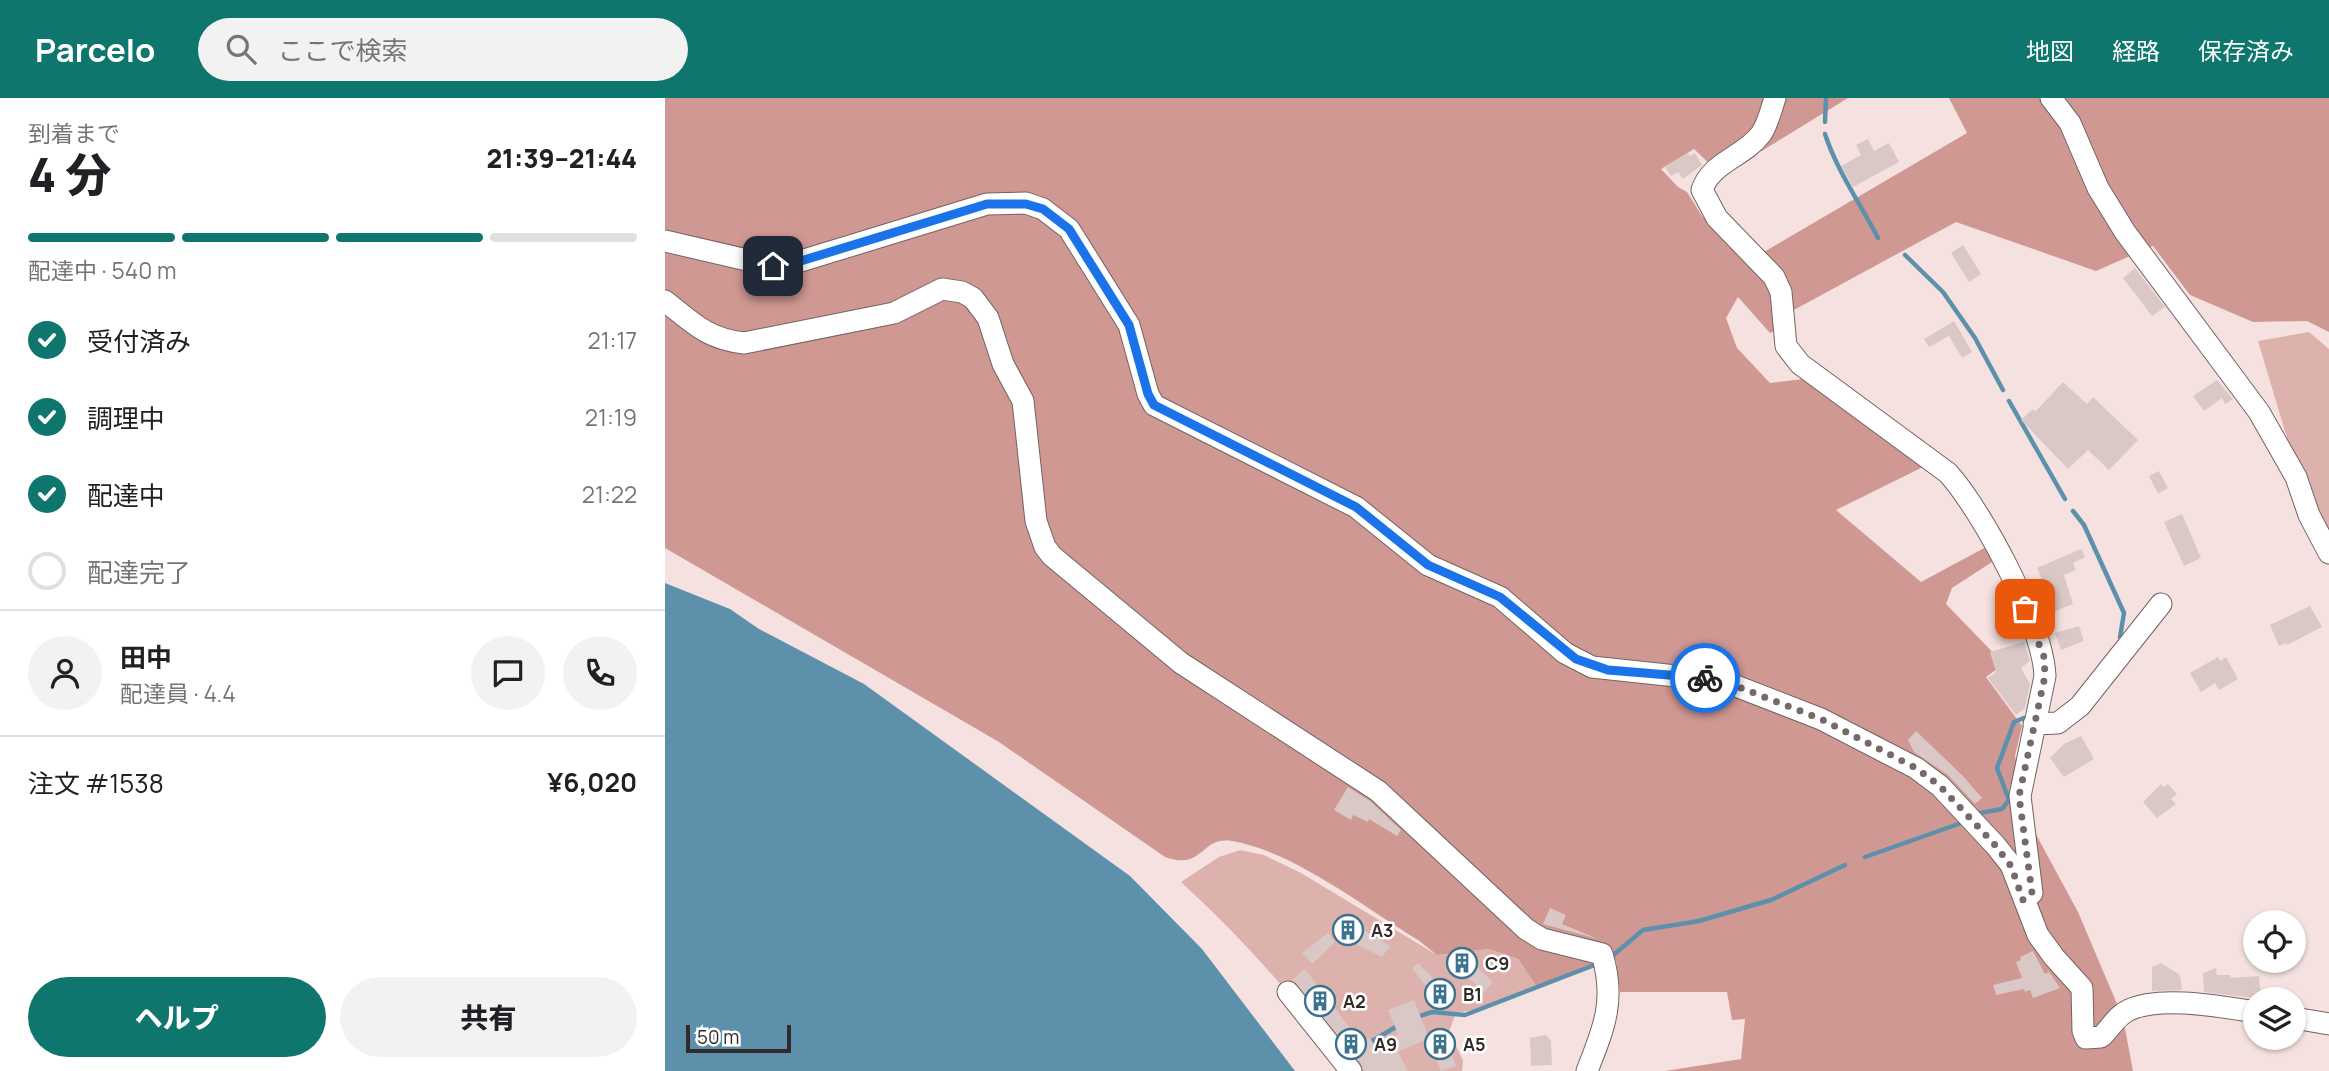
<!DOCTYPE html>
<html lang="ja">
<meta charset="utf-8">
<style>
body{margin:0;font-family:Manrope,"Noto Sans JP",sans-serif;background:#f2f2f2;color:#202124;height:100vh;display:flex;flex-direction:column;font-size:26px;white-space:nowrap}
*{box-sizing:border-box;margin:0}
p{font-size:23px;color:#757577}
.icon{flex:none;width:38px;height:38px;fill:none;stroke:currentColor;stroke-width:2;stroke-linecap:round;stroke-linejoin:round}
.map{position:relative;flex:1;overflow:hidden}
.sheet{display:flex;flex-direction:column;background:#fff;width:665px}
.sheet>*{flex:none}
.controls{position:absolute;left:1578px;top:812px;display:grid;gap:14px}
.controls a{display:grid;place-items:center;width:63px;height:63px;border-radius:50%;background:#fff;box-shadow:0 2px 5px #0004;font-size:35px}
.scale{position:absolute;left:21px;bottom:18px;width:105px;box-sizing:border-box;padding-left:7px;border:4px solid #312a29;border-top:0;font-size:19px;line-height:24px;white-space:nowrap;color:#312a29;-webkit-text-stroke:5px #fff;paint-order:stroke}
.pin{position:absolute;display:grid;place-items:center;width:60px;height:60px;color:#fff;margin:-30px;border-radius:14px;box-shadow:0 4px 10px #0006}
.courier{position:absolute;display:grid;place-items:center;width:70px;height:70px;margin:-35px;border:5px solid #1a73e8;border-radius:50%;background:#fff;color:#222;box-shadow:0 2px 9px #0007}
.summary em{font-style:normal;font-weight:800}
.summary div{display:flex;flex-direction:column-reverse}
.summary{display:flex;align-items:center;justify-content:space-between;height:119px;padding:0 28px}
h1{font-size:46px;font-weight:800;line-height:52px}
.bar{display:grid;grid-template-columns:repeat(4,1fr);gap:10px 7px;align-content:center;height:84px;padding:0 28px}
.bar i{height:9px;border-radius:5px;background:#e0e0e0}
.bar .selected{background:#0f766e}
.bar p{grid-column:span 4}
.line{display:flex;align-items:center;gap:18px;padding:0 28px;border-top:2px solid #e0e0e0}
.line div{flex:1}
.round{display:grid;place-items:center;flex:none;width:74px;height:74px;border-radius:37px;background:#f2f2f2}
ol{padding:0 28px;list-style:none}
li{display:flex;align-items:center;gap:21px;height:77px}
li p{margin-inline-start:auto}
li .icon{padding:7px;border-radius:50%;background:#0f766e;color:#fff;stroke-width:4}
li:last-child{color:#757577}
li i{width:38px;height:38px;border:4px solid #e0e0e0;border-radius:50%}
.primary-button{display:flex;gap:14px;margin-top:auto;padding:14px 28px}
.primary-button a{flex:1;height:80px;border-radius:42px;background:#0f766e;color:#fff;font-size:28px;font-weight:800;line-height:80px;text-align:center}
.primary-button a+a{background:#f2f2f2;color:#202124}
header{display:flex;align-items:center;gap:42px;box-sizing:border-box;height:98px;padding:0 35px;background:#0f766e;color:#fff}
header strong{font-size:33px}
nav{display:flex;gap:38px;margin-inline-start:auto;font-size:24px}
.search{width:490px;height:63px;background:#f2f2f2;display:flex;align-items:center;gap:18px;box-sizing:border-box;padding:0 24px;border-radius:38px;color:#757577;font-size:26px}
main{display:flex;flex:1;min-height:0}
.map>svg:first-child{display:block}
.green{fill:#ddb2ad}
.forest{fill:#d09893}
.water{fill:#5d91ab}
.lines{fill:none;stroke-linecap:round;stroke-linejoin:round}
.stream{stroke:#5d91ab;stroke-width:4.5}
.building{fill:#dac8c6}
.minor-casing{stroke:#736361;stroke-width:23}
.minor{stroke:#fff;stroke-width:21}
.done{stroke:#766a69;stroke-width:7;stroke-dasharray:0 12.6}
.route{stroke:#1a73e8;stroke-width:9}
.labels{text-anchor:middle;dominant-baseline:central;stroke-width:5;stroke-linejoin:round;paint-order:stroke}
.poi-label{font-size:18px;font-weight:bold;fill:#312a29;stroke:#fff;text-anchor:start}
</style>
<header>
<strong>Parcelo</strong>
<div class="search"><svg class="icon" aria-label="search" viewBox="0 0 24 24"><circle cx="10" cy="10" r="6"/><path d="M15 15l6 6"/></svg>ここで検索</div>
<nav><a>地図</a><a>経路</a><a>保存済み</a></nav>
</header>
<main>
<section class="sheet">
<div class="summary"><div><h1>4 分</h1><p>到着まで</p></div><em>21:39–21:44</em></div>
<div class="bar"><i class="selected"></i><i class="selected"></i><i class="selected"></i><i></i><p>配達中 · 540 m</p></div>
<ol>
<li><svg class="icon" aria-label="check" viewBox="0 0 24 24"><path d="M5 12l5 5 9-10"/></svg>受付済み<p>21:17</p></li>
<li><svg class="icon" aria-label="check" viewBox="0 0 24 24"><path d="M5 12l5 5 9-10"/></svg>調理中<p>21:19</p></li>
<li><svg class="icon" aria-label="check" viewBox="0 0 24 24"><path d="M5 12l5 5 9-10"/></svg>配達中<p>21:22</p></li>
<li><i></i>配達完了</li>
</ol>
<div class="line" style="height:126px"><a class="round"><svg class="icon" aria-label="person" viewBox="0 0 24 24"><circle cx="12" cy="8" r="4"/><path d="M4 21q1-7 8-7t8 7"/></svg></a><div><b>田中</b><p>配達員 · 4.4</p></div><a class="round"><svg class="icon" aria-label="chat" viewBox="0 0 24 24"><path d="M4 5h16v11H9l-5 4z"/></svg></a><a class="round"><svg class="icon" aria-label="phone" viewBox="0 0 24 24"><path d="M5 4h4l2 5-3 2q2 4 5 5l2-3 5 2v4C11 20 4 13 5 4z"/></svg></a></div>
<div class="line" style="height:91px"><div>注文 #1538</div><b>¥6,020</b></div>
<div class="primary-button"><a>ヘルプ</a><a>共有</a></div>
</section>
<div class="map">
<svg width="1664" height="973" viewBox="0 0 1664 973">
<rect width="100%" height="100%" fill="#f5e2e0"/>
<g class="green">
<path d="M1644,234L1664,251V438L1630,367L1593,243Z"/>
<path d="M575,752L599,757L636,775L772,857L824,851L853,861L872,889L813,911L791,915L784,934L798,962L797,973H683C635,904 578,841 516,784L554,759Z"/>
</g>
<g class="forest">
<path d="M0,0H1104L1093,33L1049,70L1029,51L996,71L1013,89L1022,94L1037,118L1102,183L1109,197L1114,231L1105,235L1073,199L1061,220L1072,250L1105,285L1138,281L1260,368L1171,412L1256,484L1321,449L1327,464L1287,490L1281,506L1339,566L1321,579L1357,628L1350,658L1361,718L1413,814L1458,920L1468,973H1000L1076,961L1080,921L1067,922L1062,894H955L951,862L872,889L853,861L824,851L772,857L753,842C699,809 628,753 567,743C535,738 539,773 500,759L334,644L0,450Z"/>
<path d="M1120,0H1183L1095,54L1111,29Z"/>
<path d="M1284,0H1664V234L1642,223L1588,224L1525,197L1488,148L1431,173L1291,124L1127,213L1114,170L1099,154L1302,35Z"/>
</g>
<path class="water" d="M0,485L65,511L94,531L199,586L465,778L537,851L630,973H0Z"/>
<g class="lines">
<g class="stream">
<path d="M1160,24L1161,0"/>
<path d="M1160,36C1172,73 1195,105 1213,140"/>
<path d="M1240,157L1278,194L1310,240L1338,292"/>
<path d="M1344,303L1400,401"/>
<path d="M1408,413L1419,427L1459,515L1455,539"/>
<path d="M1309,716L1337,711L1344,702L1332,670L1349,624L1359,620"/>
<path d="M1200,759L1299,724"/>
<path d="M946,859L978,832L1034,823L1106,802L1180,767"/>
<path d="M752,919L767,914L800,917L932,866"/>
<path d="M702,946L734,927"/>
</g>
</g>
<g class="building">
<path d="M1203,41L1209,53L1224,45L1234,64L1188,89L1176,68L1196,57L1191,47Z"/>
<path d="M1023,55L1025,58L1030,55L1037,67L1018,81L1013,74L1006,78L1000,69Z"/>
<path d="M1298,147L1316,176L1304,184L1286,155Z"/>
<path d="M1470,170L1500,209L1487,218L1458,180Z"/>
<path d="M1289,223L1307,254L1297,260L1284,238L1264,249L1259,241Z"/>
<path d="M1552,282L1568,301L1560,306L1557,300L1539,313L1528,298Z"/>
<path d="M1398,284L1422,306L1428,299L1473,342L1444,372L1423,352L1403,371L1356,322L1368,311L1370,314Z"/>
<path d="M1494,373L1503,390L1493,396L1484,378Z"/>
<path d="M1517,416L1536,460L1519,468L1499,424Z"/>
<path d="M1416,451L1420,459L1408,465L1411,472L1399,477L1408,506L1390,513L1372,470Z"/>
<path d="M1645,508L1657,529L1622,547L1621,545L1614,548L1605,527Z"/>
<path d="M1414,528L1419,543L1396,552L1390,535Z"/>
<path d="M1359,544L1365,563L1356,570L1365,586L1360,610L1351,617L1323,580L1331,574L1325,554Z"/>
<path d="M1553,559L1555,563L1561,559L1573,581L1554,592L1550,585L1536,594L1525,575Z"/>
<path d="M1251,633L1298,678L1317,700L1310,706L1283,677L1249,654L1243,642Z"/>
<path d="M1416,638L1429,661L1399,679L1385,660L1399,646Z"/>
<path d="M1496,686L1499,689L1503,686L1512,696L1506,701L1511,706L1492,720L1478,704Z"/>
<path d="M683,689L705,703L736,732L732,738L704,721L703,724L688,717L686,722L669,712Z"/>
<path d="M885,810L901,817L897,826L933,841L878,826Z"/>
<path d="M679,820L725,848L717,859L670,835Z"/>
<path d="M663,835L670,844L647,866L637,855Z"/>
<path d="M1368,853L1380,876L1384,874L1395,890L1368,900L1365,892L1360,894L1359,891L1331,897L1328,887L1357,880L1351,864L1356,862L1355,859Z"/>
<path d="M798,857L828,884L819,894L789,867Z"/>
<path d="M753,865L784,897L774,905L747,870Z"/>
<path d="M1496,865L1515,877L1517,892L1487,893V869Z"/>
<path d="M1551,870L1552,877H1565L1566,880L1594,878L1596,901L1539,894L1538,875Z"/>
<path d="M640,871L696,945L705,940L710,949L733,936L723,912L749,902L764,940L779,934L791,968L776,973L764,940L733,954L743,973H699L696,965L627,882Z"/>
<path d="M881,937L886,943L887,967L866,968L865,940Z"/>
</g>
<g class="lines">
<g class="minor-casing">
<g id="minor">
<path d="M1110,0C1106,12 1103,26 1096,36C1079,59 1046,64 1037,92L1052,120L1109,179L1116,194L1121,248L1135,266L1283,375C1318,414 1378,527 1380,578L1355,698L1367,795L1360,801"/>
<path d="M1386,0L1405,25L1433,90L1460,134L1594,314L1631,379L1644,417L1664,455"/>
<path d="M0,143L108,168L126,166L322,106L361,105L378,111L404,131L464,227L483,296L489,307L691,409L763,467L835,499L900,555L927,569L1058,583L1156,621L1251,670L1275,688L1331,748L1346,767L1373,837L1389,859L1417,890L1418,933L1421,940L1436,939C1445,931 1452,917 1464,912C1496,897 1557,909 1591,914"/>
<path d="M0,203C28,225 42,241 79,245L229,215L277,191L297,194L308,200L323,220L338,266L358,303L371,423L380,449L387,458L516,565L713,693L861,831L877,841L937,856C951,902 939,930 922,973"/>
<path d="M1369,626L1393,625L1415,608L1496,506"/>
<path d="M623,894L686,973"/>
<path d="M1629,920L1664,926"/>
</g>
</g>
<use href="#minor" class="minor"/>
</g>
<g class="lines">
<path class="done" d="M1040,580L1058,583L1156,621L1251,670L1275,688L1331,748L1346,768L1358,802L1367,795L1354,698L1380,578L1379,559L1360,511"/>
<path class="route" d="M108,168L126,166L322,106H361L378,111L404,131L464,227L483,296L489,307L691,409L763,467L835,499L911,561L943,572L1040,580"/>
</g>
<defs>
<g id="building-ring" transform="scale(1.575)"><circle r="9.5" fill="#fff" stroke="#3b728d" stroke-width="1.5"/><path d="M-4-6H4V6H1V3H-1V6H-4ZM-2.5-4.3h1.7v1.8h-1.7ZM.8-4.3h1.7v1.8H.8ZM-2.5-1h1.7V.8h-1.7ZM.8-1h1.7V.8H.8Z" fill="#3b728d"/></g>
</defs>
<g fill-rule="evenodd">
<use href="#building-ring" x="683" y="832"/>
<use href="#building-ring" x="797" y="865"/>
<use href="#building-ring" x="775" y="896"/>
<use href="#building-ring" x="655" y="903"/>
<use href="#building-ring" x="686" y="946"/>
<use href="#building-ring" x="775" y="946"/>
</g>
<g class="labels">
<g class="poi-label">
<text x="706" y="832">A3</text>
<text x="820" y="865">C9</text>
<text x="798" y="896">B1</text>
<text x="678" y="903">A2</text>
<text x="709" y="946">A9</text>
<text x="798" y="946">A5</text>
</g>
</g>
</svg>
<div class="controls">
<a><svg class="icon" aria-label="locate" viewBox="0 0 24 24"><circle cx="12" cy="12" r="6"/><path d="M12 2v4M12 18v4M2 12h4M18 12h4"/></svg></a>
<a><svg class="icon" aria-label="layers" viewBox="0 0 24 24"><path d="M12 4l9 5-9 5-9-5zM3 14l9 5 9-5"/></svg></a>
</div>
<div class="scale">50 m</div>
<div class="pin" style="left:1360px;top:511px;background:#ea580c"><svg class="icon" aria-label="bag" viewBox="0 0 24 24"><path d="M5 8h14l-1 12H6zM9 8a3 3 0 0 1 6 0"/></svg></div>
<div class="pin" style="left:108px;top:168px;background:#1f2937"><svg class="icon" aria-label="home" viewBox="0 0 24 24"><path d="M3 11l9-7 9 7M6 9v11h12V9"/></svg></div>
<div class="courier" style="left:1040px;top:580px"><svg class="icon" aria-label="bike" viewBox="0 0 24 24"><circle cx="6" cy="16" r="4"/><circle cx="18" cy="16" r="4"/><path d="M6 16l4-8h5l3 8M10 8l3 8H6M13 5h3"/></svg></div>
</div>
</main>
